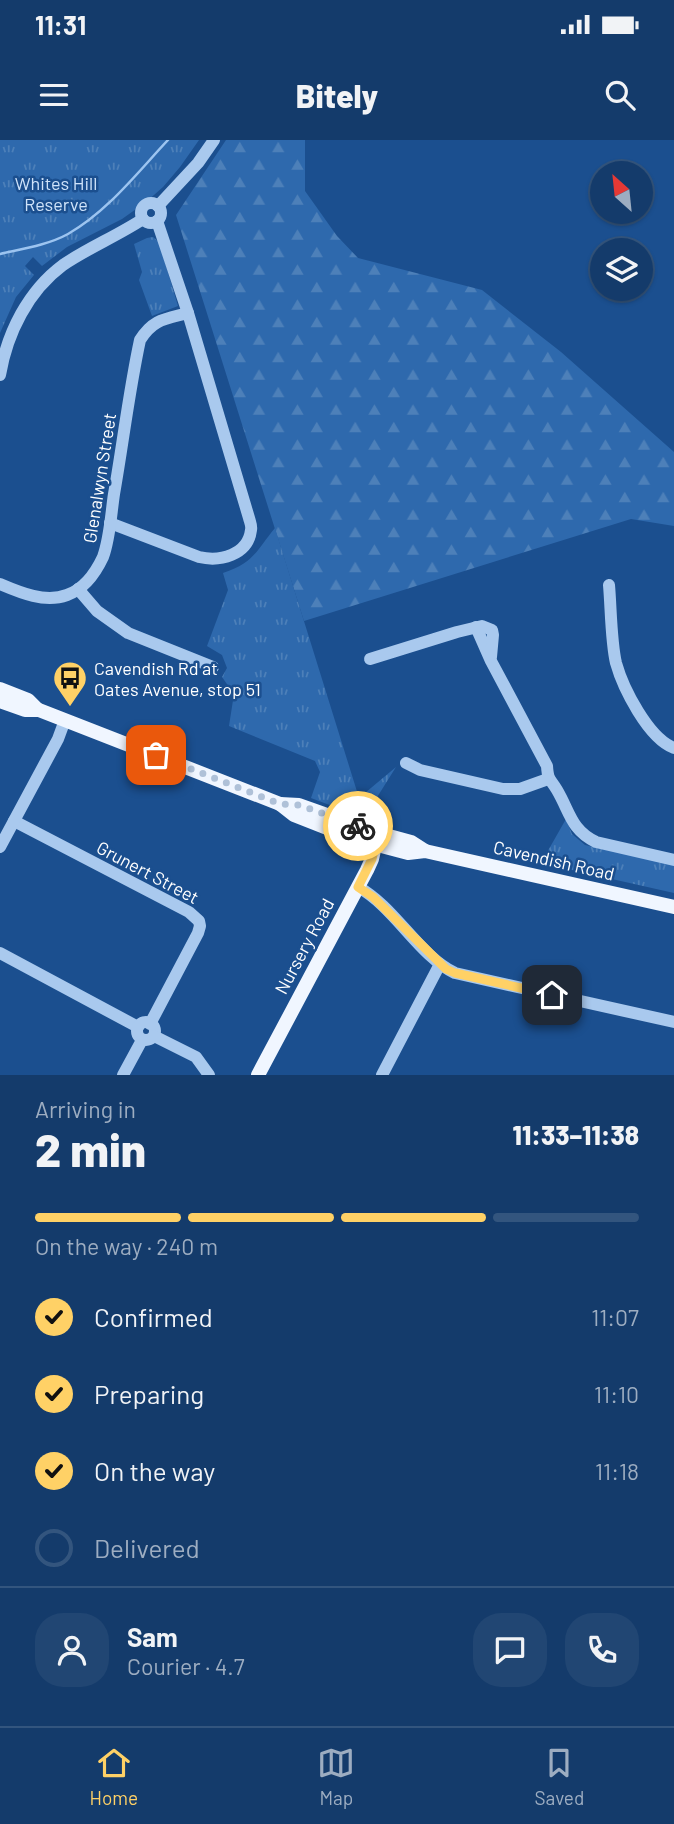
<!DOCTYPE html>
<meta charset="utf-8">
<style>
body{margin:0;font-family:Barlow,sans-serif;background:#214673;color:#f1f3f6;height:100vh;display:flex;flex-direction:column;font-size:26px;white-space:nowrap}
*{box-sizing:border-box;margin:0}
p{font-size:23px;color:#9dadc1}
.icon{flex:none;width:38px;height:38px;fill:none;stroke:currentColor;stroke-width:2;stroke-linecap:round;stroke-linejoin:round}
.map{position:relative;height:935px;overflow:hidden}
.details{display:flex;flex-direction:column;background:#143b6b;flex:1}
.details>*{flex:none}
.needle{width:46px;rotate:333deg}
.controls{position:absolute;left:590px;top:21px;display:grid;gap:14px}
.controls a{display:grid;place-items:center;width:63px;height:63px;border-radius:50%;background:#143b6b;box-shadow:0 2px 5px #0004,0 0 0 2px #33557e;font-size:35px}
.pin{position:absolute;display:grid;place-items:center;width:60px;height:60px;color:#fff;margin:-30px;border-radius:14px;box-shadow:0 4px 10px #0006}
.courier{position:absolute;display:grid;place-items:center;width:70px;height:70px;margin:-35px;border:5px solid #ffd166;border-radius:50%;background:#fff;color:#222;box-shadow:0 2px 9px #0007}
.summary em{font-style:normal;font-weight:800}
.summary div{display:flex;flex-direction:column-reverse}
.summary{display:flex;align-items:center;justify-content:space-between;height:119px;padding:0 35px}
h1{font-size:46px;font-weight:800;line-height:52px}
.bar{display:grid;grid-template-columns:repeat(4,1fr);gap:10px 7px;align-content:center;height:84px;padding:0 35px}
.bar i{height:9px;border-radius:5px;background:#33557e}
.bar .current{background:#ffd166}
.bar p{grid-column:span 4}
.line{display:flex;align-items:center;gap:18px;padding:0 35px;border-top:2px solid #33557e}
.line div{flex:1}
.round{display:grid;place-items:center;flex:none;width:74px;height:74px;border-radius:28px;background:#214673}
ol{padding:0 35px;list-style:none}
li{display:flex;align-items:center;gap:21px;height:77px}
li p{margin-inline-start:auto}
li .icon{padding:7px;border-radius:50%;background:#ffd166;color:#111;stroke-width:4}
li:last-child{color:#9dadc1}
li i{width:38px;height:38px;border:4px solid #33557e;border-radius:50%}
.status{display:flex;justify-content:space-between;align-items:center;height:49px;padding:0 35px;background:#143b6b;direction:ltr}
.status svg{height:19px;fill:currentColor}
header{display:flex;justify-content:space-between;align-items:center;height:91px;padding:0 35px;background:#143b6b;font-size:32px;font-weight:800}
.dock{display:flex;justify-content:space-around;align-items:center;height:98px;border-top:2px solid #33557e;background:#143b6b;font-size:19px;color:#9dadc1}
.dock a{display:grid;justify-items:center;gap:4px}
.dock .current{color:#ffd166}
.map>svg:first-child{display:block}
.forest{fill:url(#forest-firs)}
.park{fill:url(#park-tufts)}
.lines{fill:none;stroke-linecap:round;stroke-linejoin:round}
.stream{stroke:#9cc4f0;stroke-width:2.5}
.minor{stroke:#a9c9ee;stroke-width:12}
.major{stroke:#f0f6ff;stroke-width:14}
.done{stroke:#afc1d8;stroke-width:7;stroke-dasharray:0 12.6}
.route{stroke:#ffd166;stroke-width:9}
.labels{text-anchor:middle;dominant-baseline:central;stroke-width:5;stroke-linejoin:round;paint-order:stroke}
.park-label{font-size:18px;fill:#cfe3fa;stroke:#1b4f8f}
.street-label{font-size:18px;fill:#fff;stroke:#1b4f8f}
.poi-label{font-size:18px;fill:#fff;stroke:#1b4f8f;text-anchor:start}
</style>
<div class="status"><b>11:31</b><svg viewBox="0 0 49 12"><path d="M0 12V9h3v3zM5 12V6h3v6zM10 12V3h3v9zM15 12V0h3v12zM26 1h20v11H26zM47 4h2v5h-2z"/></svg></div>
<header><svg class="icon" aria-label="menu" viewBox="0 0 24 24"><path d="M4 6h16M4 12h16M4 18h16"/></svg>Bitely<svg class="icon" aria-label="search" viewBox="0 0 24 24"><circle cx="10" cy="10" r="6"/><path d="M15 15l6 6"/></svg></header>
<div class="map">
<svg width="674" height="935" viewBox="0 0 674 935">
<defs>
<pattern id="forest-firs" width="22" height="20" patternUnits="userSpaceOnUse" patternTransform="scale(1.75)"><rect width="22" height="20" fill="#2e69ad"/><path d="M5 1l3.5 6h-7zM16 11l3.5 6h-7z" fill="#4d80b9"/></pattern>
<pattern id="park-tufts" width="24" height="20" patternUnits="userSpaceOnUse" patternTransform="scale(1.75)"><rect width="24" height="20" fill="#2e69ad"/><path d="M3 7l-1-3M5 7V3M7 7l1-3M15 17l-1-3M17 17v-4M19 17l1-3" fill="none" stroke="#4d80b9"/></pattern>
</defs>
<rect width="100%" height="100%" fill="#1b4f8f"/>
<path class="forest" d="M226,0H305V51L337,96L358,118L482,150L561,212L674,312V386L631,379L304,481L176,75Z"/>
<g class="park">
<path d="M0,0H199L180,27L163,47L146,62L122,79L67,107L42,126L33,117L25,126L34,135L16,157L0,193Z"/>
<path d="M153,97L159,102L178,166L152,176L139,140L142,132L134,104L147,98Z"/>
<path d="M275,388L359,658L396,627L364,678L311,658L320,632L315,621L229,586L234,554L222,537L227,528L222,515L207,506L228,450L223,433C254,423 256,411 275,388Z"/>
<path d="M566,679L572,694L585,705L674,725V753L541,723Z"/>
</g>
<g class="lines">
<path class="stream" d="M0,114C22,109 48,105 68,94C108,71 137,33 168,0"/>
<g class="minor">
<circle cx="151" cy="73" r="10"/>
<path d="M158,66L198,23L214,0"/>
<path d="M0,235C7,193 28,151 63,125C88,108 117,96 143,79"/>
<path d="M110,383L199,417C220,422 248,415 251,390C252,386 250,382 249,378L188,173L157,81"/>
<path d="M0,444C21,453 45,463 67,455C84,449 96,432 103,417C110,398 111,374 114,354C123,303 129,251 140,200C153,179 165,179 188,173"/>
<path d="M609,445C611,468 611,502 616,523C623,548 648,598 674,608"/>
<path d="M78,449L97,471L128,493L213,527"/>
<path d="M476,487L491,521L547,626C548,641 550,638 557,650C570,672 571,690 596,702L674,720"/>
<path d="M370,519L457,492L482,486L492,490L493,495L491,517"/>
<path d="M406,623L420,630L503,649H520L548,639"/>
<path d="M14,681L189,772L199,781L200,786L198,793L150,884"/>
<path d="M0,707L58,599L65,580"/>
<path d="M358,747C395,767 418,815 455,833L674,882"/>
<path d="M0,813L138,887"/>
<circle cx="146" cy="891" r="9"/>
<path d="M154,896L196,917L209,935"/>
<path d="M123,935L142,900"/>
<path d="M382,935L440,824"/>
</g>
<g class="major">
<path d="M0,549L28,560L38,570"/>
<path d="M0,561L25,570H39L280,664L294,675L355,699L408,713L425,711L674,767"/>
<path d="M280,664L299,665L378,693L411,702L425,711"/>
<path d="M258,935L367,730L372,719L378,693"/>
</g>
</g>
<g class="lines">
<path class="done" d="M156,615L280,664L299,665L358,686"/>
<path class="route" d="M358,686L378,693L372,719L358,747L373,757L446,829L455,833L552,855"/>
</g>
<defs>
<g id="bus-pin" transform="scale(1.75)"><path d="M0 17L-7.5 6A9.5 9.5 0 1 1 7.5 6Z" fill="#ffd166" stroke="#1b4f8f"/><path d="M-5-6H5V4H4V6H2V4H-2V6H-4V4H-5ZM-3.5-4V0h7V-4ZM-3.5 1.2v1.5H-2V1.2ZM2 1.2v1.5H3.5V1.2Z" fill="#111"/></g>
</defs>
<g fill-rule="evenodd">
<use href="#bus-pin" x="70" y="538"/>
</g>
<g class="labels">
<g class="park-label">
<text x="56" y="43">Whites Hill<tspan x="56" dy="21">Reserve</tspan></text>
</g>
<g class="street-label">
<text transform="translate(99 338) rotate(-81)">Glenalwyn Street</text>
<text transform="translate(554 720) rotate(13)">Cavendish Road</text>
<text transform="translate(148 732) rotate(28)">Grunert Street</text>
<text transform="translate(304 806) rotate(-62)">Nursery Road</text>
</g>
<g class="poi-label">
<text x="94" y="528">Cavendish Rd at<tspan x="94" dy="21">Oates Avenue, stop 51</tspan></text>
</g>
</g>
</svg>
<div class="controls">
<a><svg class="needle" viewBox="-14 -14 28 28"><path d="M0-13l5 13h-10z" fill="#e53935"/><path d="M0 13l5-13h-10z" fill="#9dadc1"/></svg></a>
<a><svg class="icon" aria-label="layers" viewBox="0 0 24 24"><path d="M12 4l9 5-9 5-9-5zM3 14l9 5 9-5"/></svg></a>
</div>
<div class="pin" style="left:156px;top:615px;background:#ea580c"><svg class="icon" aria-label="bag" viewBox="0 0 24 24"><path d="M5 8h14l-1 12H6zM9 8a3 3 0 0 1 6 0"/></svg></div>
<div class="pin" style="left:552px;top:855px;background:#1f2937"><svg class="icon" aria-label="home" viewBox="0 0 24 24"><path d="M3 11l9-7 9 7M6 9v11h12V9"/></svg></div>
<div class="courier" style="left:358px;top:686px"><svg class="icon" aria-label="bike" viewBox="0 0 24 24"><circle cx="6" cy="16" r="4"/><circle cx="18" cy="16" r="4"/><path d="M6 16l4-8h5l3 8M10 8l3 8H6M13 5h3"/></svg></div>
</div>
<section class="details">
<div class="summary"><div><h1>2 min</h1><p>Arriving in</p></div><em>11:33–11:38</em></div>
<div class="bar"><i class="current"></i><i class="current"></i><i class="current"></i><i></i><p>On the way · 240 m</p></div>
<ol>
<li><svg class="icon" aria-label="check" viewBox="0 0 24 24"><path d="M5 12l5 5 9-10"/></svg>Confirmed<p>11:07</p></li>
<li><svg class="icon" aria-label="check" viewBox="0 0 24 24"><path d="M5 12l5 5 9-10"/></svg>Preparing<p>11:10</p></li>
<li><svg class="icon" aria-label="check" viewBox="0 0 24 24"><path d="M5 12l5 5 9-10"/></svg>On the way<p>11:18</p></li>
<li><i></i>Delivered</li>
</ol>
<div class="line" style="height:126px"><a class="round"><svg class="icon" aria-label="person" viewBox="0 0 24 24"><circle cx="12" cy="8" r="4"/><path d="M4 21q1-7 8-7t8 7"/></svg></a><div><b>Sam</b><p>Courier · 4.7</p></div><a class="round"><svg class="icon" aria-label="chat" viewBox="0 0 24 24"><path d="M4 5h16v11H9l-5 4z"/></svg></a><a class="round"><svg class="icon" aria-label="phone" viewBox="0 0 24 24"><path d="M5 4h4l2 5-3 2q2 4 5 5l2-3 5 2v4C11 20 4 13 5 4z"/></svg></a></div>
</section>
<nav class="dock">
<a class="current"><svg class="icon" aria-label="home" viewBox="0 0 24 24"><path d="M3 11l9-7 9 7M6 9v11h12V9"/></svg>Home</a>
<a><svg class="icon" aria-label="map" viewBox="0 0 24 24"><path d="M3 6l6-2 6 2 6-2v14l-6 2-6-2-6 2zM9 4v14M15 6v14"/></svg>Map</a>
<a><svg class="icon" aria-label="saved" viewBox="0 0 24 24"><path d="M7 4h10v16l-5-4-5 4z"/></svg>Saved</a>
</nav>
